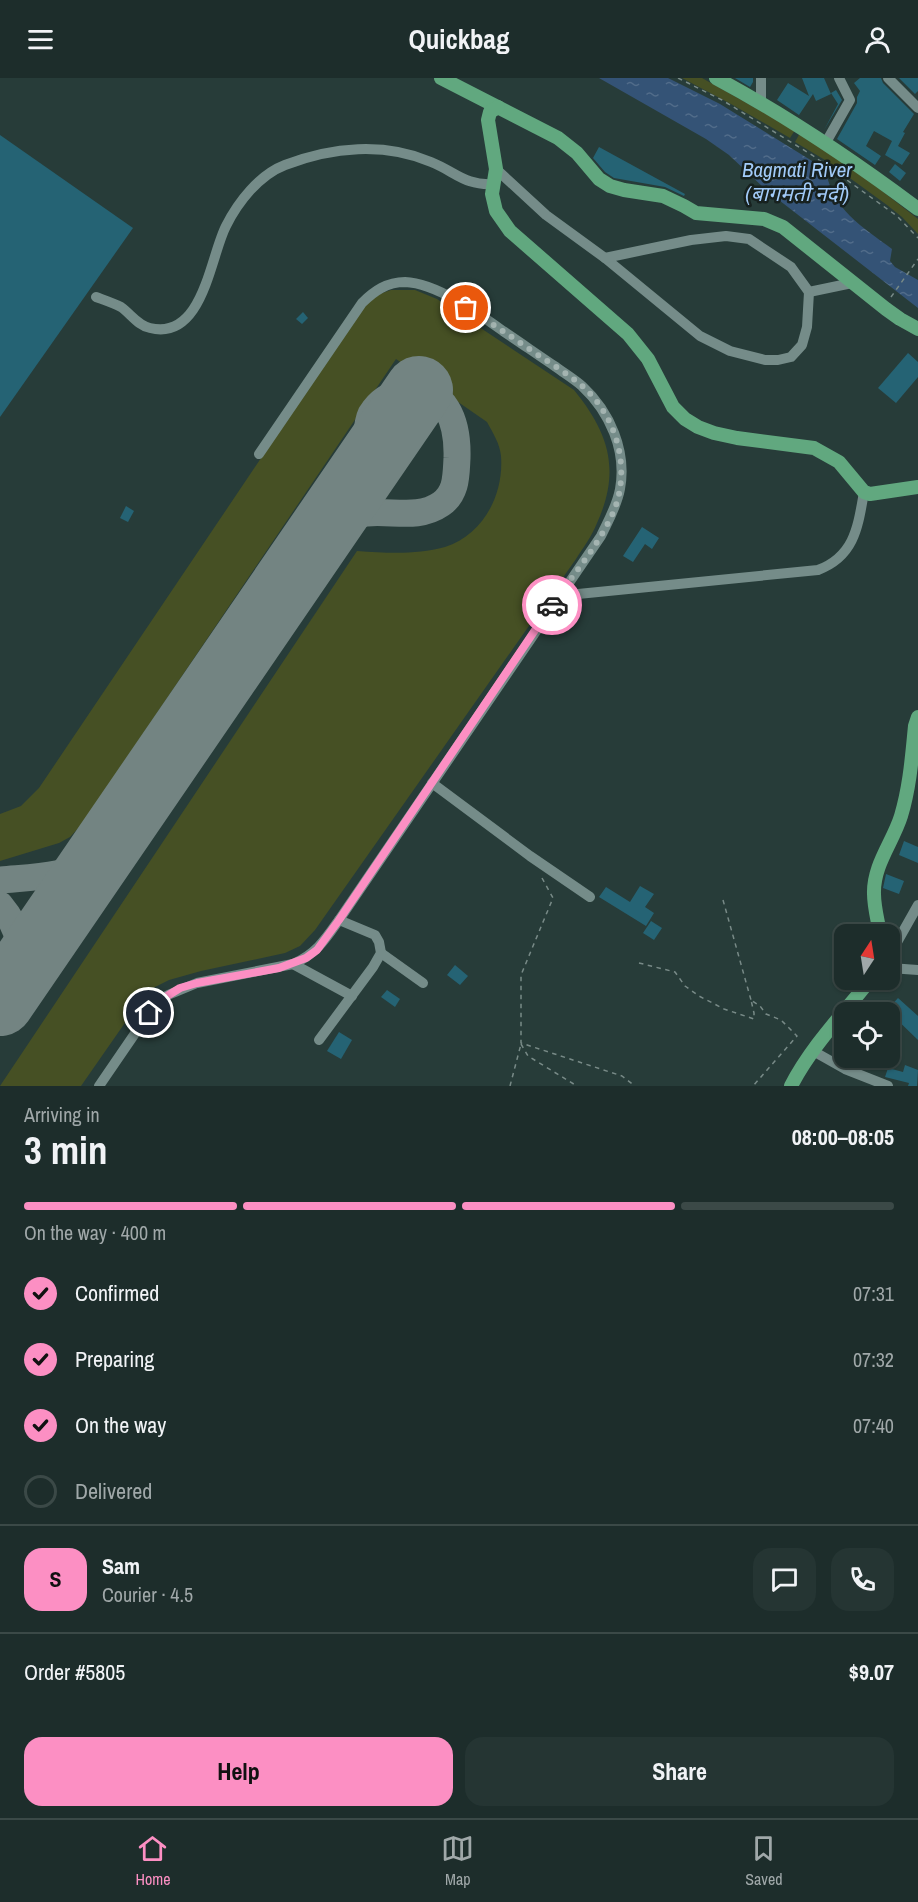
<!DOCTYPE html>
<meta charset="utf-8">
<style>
body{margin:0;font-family:"Archivo Narrow","Noto Sans Devanagari",sans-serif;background:#253533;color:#f1f3f6;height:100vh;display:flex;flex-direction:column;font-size:22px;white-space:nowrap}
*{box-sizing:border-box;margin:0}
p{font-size:20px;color:#a0a8a9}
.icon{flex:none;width:33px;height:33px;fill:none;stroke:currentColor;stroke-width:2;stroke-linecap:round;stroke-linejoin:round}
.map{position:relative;height:1008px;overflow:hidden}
.drawer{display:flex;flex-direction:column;background:#1d2d2b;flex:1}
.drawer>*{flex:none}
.needle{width:39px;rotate:12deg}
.controls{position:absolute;left:834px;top:846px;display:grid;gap:12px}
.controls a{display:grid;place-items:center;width:66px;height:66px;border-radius:12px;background:#1d2d2b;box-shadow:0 2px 4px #0004,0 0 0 2px #3b4947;font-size:30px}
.pin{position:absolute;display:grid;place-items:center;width:51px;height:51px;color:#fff;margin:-26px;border:3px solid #fff;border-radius:50%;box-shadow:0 2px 6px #0007}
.courier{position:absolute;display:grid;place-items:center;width:60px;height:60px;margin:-30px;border:4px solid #fc8fc3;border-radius:50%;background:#fff;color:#222;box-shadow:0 2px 8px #0007}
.summary em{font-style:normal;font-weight:700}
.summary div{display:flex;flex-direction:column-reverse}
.summary{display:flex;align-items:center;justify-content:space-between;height:102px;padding:0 24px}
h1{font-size:39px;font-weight:700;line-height:45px}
.bar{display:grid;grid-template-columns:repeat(4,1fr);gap:9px 6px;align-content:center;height:72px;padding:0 24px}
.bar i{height:8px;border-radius:4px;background:#3b4947}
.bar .selected{background:#fc8fc3}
.bar p{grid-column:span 4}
.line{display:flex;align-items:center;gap:15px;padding:0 24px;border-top:2px solid #3b4947}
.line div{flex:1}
.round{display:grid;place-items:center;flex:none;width:63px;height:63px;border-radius:18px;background:#253533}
ol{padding:0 24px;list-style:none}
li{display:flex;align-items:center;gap:18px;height:66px}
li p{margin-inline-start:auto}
li .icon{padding:6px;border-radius:50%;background:#fc8fc3;color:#111;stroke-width:4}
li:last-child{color:#a0a8a9}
li i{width:33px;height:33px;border:3px solid #3b4947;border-radius:50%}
.primary-button{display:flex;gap:12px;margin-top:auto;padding:12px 24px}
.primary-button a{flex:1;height:69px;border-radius:18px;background:#fc8fc3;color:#111;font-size:24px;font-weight:700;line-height:69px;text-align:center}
.primary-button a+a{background:#253533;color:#f1f3f6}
header{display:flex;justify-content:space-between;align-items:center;height:78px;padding:0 24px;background:#1d2d2b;font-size:27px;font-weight:700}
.tab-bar{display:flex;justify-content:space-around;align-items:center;height:84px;border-top:2px solid #3b4947;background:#1d2d2b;font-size:16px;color:#a0a8a9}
.tab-bar a{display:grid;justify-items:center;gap:3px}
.tab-bar .selected{color:#fc8fc3}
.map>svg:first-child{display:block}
.grass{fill:#465024}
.water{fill:url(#water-ripples)}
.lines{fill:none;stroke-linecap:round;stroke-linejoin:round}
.taxiway{stroke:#738482;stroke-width:27}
.runway{stroke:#738482;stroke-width:68}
.building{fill:#256374}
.path{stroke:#788a87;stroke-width:1.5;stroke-dasharray:4.5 4.5;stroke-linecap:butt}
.minor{stroke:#758c89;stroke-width:10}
.major{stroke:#61a87f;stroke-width:14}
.done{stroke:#a4b4b1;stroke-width:6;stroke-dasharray:0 10.8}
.route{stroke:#fc8fc3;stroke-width:8}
.labels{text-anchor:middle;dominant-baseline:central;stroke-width:5;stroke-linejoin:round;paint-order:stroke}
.water-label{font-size:21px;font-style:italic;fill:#a2cbf9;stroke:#17211f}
</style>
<header><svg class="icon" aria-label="menu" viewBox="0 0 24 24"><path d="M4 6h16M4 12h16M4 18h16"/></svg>Quickbag<svg class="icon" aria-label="person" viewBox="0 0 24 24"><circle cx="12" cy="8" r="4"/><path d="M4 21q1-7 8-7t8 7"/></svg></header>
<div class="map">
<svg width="918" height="1008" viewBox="0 0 918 1008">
<defs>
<pattern id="water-ripples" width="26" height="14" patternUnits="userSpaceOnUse" patternTransform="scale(1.5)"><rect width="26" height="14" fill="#345376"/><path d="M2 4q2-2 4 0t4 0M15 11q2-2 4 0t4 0" fill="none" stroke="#516c8a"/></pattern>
</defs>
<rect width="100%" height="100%" fill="#273c39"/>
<g class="grass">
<path d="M682,0H702L795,52L790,60L731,26Z"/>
<path d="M800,55L864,99L918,141V156L902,139L887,127L825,82L795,64Z"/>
<path d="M391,212H415L437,221L574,312C609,355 621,392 597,445C592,458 583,470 576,481L315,852L300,868L285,875L201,893L169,902L153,910L136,929L81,1008H0L357,473C387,475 416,477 445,469C483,457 504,417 501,378C500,366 493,355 487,344L396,281L82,746L70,759L59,765L0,783V736L21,728L39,710L362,230L374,218Z"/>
</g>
<path class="water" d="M599,0H668L720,26L825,91C834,133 860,147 892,171L890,183L895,189L918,202V230L766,112L729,77L706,61Z"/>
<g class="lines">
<g class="taxiway">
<path d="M324,453C337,446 351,437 366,435C392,432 418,442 441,426C457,415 456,397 457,380C458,346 447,306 404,314C390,316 379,323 371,336C365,348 368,363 365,376C363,387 358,397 355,407"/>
<path d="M0,802C30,799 70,800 94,779C102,771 109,762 115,754"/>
<path d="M0,827C22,853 25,876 12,907"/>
</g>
<path class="runway" d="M0,924L419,312"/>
</g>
<g class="building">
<path d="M735,0H753V4L750,9Z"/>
<path d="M802,0H824L831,16L816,23L813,16L799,37L777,22L788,5L809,18Z"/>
<path d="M860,0H881L883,5L914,36L903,54L905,55L898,68L910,75L902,87L885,77L892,63L874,53L866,68L881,78L875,87L837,61L857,25V19L860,13L854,5Z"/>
<path d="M899,0H918V13L915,16Z"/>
<path d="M836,12L842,22L824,52L838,26L831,15Z"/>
<path d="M0,57L133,150L0,339Z"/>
<path d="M599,69L685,116L684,118L665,109L614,100L605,94L593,80Z"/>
<path d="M895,86L906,95L900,103L889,94Z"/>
<path d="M303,234L308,240L302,246L296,241Z"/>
<path d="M908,275L918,284V299L896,325L878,310Z"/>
<path d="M126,428L134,433L128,444L120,440Z"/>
<path d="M642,449L659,460L652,471L645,466L633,484L623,478Z"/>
<path d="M904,763L918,769V785L899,777Z"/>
<path d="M886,796L904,803L899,816L883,810Z"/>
<path d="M640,808L654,816L645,829L654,835L646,848L599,819L606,809L630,824Z"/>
<path d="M651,843L662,850L654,862L643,855Z"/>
<path d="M455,887L468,898L460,907L447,897Z"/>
<path d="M387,912L400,921L395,929L381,919Z"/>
<path d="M898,920L918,938V962L887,932Z"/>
<path d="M339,954L352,962L341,981L327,973Z"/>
<path d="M905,987L918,992L917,1008H908L909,1005L885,999L888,990L903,994Z"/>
</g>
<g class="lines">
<g class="path">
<path d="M678,0L722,22L812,77L897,138L918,160"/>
<path d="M891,219L918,181"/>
<path d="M542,800L553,820L521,897V965L622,998L635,1008"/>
<path d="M723,822L751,922"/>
<path d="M639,885L675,894L685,908L699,918L724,931L754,941V935L751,922L760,928L766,936L781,942L797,958L753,1008"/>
<path d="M521,966L528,978L577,1008"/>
<path d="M510,1008L521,966"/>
</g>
<g class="minor">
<path d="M888,0L918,30"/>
<path d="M761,25V0"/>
<path d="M825,66L850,22L839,0"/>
<path d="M496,91L546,137L605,180L700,258L730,273L765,282H778L791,279L802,267L807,249L809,214L852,205"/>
<path d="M605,180L691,162L726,158L749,161L791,189L809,214"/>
<path d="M96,219C104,222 113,225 121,229C131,236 137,247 150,250C203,263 210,179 226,148C238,124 259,97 285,87C332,69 384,64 431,84C456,94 465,108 494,106"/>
<path d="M558,518L818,492C855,478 858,448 864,414"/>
<path d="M432,705L530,778L590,819"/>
<path d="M890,870L896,866L918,827"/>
<path d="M381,875L423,905"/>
<path d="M293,886L352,918"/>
<path d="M890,890L918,892"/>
<path d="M319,962L373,889L381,875L379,864L375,857L339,842"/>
<path d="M813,973L845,991L888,1008"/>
<path d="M99,1008L149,935L168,917L197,905L293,886C316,876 325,862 339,842L601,458C608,443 617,428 620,411C627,373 610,334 582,308C574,301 564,295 556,289C538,277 521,265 503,253C478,235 436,205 405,204C387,204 374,213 362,225L259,376"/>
</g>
<g class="major">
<path d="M441,0L558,60L577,75L599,101L610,108L624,112L663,118L684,128L696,135L764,141L783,149L886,231L900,241L918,251"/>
<path d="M716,0C787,38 854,83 918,131"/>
<path d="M498,29L490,34L488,42L496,91L492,116L496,133L510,153L628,256L648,281L673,329L685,341L698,349L714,355L737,360L814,370L839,384L864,414L870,416L918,409"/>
<path d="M880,856C878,843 874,829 874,816C873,787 893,764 901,738C910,708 912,678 915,648L918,639"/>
<path d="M791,1008C811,969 843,936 870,902"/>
</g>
</g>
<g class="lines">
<path class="done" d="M466,230C490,244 512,259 535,275C550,285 566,295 580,306C617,337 632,391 613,435C598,468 573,497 552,527"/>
<path class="route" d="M149,935L159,923L180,910L197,905L279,890L306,880L317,872L339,842L552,527"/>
</g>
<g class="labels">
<g class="water-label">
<text x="797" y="91">Bagmati River<tspan x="797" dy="24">(बागमती नदी)</tspan></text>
</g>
</g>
</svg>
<div class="controls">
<a><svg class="needle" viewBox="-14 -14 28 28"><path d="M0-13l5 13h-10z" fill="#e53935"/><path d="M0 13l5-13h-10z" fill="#a0a8a9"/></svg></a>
<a><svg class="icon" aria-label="locate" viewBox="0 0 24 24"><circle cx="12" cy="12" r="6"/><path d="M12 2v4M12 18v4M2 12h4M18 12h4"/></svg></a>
</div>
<div class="pin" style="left:466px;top:230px;background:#ea580c"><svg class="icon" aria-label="bag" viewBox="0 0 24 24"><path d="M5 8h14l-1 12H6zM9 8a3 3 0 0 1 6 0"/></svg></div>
<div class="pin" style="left:149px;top:935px;background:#1f2937"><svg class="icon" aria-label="home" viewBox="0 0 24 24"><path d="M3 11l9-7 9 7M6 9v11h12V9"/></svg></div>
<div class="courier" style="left:552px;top:527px"><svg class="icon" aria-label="car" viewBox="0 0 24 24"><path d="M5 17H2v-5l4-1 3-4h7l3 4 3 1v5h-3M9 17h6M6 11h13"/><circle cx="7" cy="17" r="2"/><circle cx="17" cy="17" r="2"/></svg></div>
</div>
<section class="drawer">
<div class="summary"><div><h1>3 min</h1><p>Arriving in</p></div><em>08:00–08:05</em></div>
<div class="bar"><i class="selected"></i><i class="selected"></i><i class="selected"></i><i></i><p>On the way · 400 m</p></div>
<ol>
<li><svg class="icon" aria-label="check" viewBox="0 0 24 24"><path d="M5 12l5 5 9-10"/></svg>Confirmed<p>07:31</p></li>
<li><svg class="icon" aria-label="check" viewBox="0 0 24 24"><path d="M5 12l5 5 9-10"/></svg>Preparing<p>07:32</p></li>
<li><svg class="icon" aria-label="check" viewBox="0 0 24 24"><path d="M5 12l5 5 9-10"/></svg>On the way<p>07:40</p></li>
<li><i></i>Delivered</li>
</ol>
<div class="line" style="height:108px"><b class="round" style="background:#fc8fc3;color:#111">S</b><div><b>Sam</b><p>Courier · 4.5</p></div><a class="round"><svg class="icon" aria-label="chat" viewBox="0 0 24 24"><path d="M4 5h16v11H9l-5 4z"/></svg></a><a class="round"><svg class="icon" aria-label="phone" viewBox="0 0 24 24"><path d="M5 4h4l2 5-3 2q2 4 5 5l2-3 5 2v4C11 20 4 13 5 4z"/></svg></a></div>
<div class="line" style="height:78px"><div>Order #5805</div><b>$9.07</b></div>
<div class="primary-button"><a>Help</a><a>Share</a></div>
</section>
<nav class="tab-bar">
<a class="selected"><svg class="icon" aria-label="home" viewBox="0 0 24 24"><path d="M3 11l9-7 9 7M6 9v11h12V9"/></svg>Home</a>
<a><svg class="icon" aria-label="map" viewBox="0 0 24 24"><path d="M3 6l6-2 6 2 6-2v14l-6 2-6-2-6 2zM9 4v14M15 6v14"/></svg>Map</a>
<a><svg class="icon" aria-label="saved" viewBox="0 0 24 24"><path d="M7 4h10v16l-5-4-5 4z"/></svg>Saved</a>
</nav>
